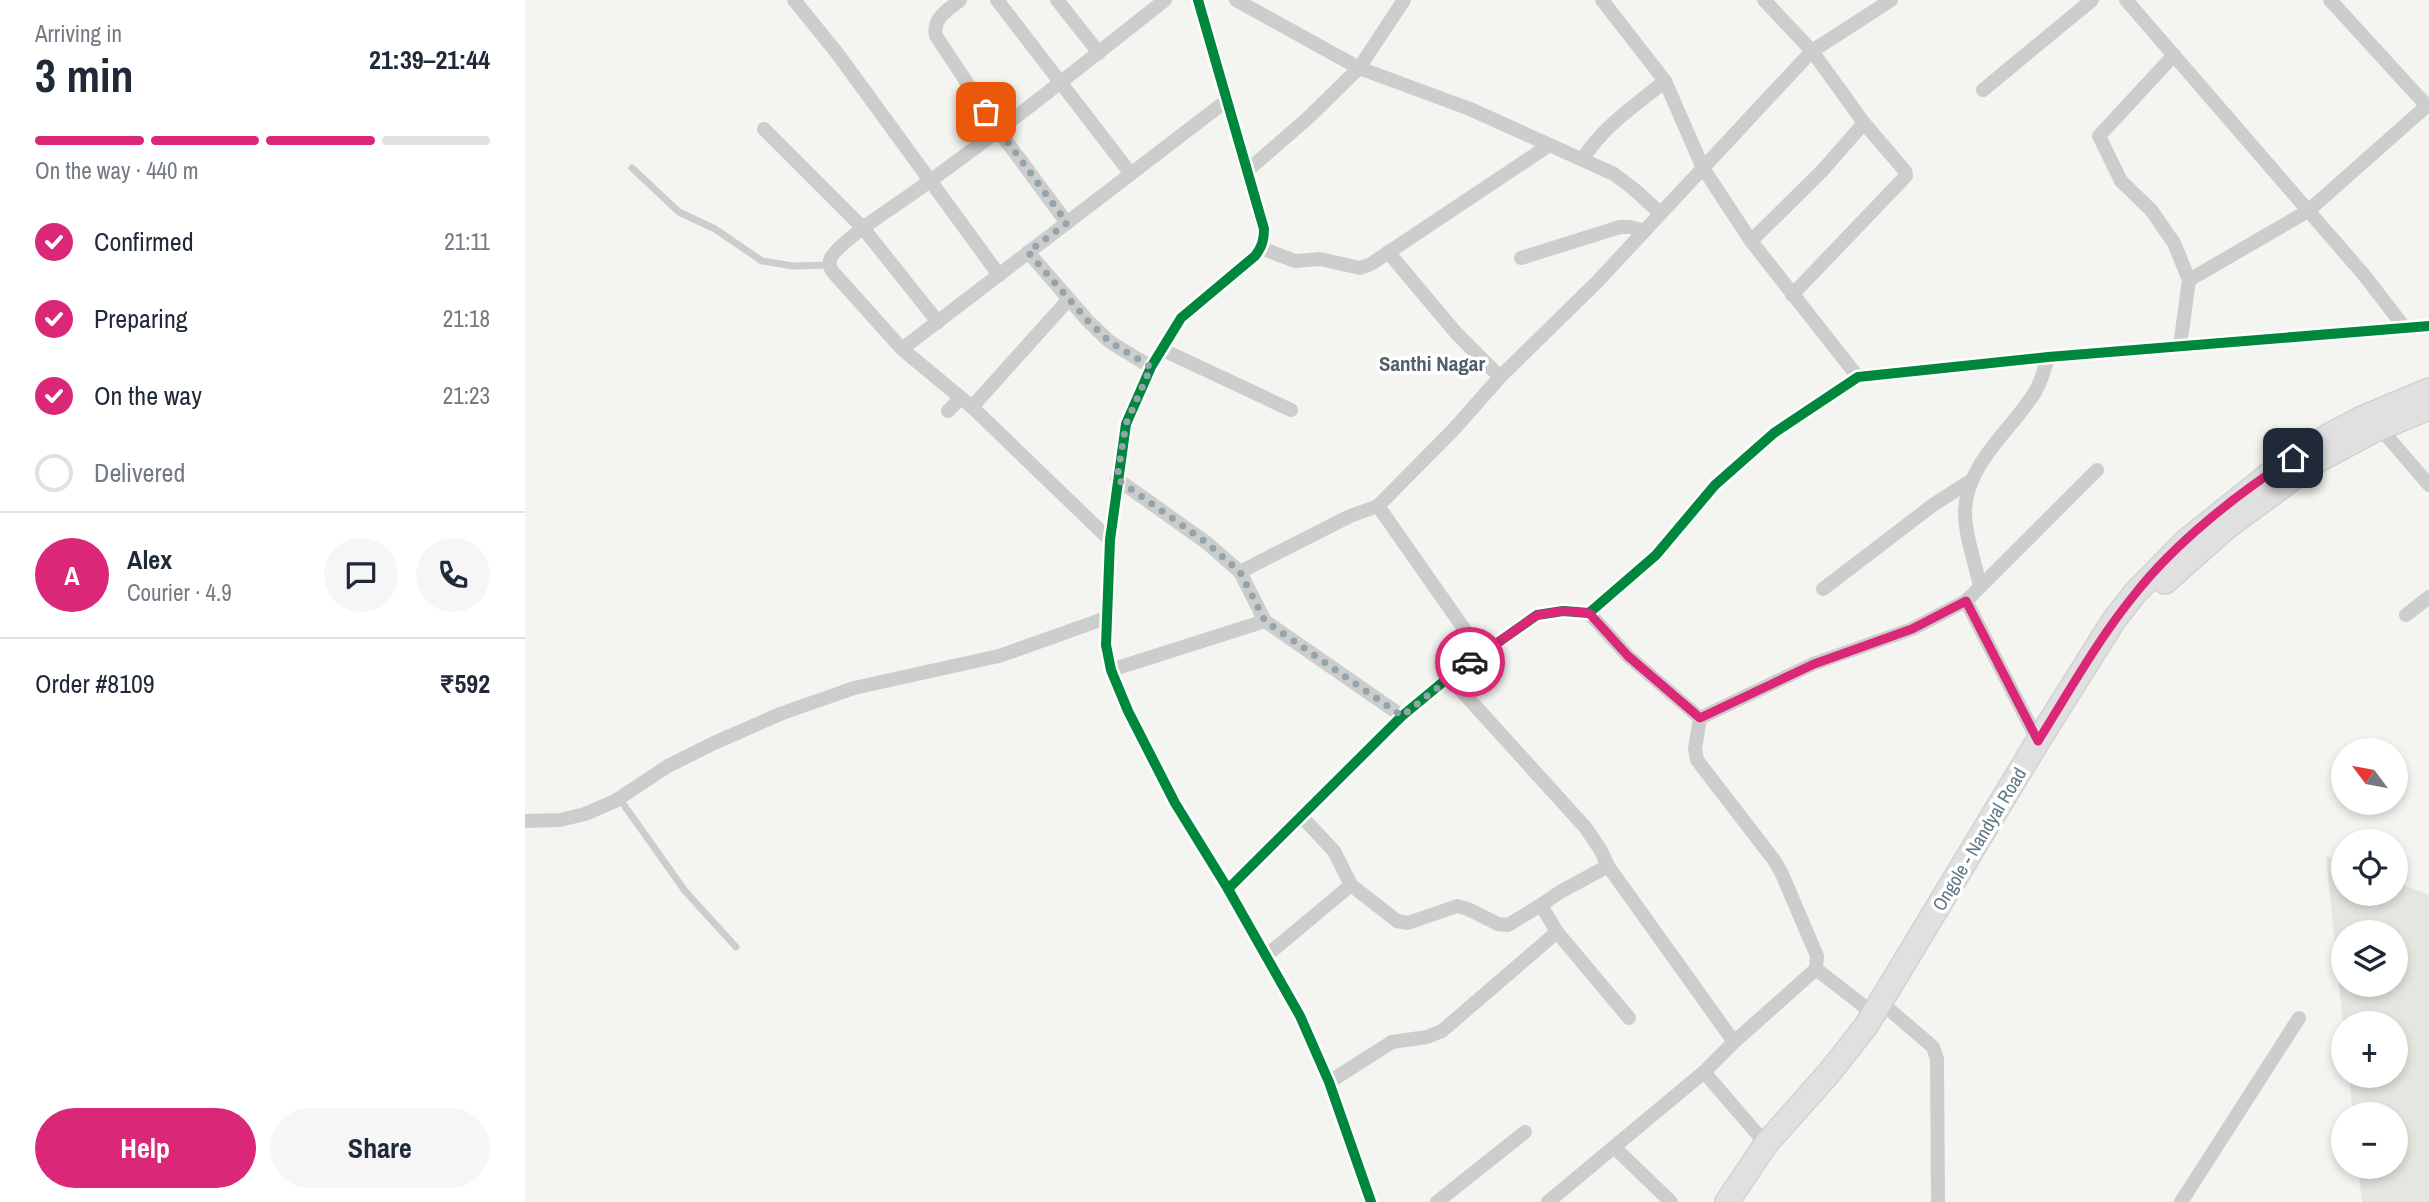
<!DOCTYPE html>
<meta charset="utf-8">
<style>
body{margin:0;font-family:"Archivo Narrow",sans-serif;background:#f6f6f7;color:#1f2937;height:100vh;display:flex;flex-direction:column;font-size:26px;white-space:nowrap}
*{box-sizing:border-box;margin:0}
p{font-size:23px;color:#747a83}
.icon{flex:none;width:38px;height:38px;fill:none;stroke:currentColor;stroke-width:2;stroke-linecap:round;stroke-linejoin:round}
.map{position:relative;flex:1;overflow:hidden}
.sheet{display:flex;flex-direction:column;background:#fff;width:525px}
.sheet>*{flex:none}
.needle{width:46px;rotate:302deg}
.fabs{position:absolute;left:1806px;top:738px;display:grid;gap:14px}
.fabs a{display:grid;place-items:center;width:77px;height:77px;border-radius:50%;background:#fff;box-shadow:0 4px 10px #0003;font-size:35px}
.pin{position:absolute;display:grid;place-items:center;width:60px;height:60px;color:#fff;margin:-30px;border-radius:14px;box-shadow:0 4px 10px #0006}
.courier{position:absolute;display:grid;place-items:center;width:70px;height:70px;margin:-35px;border:5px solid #db2777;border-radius:50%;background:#fff;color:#222;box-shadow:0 2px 9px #0007}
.head em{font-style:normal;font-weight:800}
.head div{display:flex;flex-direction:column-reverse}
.head{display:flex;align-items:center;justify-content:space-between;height:119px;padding:0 35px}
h1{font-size:46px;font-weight:800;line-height:52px}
.bar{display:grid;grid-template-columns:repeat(4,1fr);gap:10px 7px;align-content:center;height:84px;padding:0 35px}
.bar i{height:9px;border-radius:5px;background:#e0e1e3}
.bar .active{background:#db2777}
.bar p{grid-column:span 4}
.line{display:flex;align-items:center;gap:18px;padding:0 35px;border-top:2px solid #e0e1e3}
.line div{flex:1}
.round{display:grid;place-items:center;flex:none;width:74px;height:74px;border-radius:37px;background:#f6f6f7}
ol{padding:0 35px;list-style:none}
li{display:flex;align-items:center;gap:21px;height:77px}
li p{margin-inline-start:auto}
li .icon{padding:7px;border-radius:50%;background:#db2777;color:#fff;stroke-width:4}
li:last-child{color:#747a83}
li i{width:38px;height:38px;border:4px solid #e0e1e3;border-radius:50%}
.action{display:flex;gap:14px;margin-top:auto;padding:14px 35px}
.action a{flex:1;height:80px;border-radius:42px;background:#db2777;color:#fff;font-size:28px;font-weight:800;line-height:80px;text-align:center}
.action a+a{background:#f6f6f7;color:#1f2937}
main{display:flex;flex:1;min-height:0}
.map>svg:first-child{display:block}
.green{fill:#e4e7df;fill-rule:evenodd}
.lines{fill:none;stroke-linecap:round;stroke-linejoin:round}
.primary-casing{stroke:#d1d2d1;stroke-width:26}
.lane{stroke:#cccdcd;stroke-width:7}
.street{stroke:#cccdcd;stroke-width:14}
.primary{stroke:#e0e0e0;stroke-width:23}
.cycleway-casing{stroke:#fff;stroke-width:15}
.cycleway{stroke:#00873e;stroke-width:10}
.done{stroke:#94a4ab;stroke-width:7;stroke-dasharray:0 12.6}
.route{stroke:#db2777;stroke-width:9}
.labels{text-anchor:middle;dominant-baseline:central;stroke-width:7;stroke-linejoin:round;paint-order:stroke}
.street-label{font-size:19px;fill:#617985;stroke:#fff}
.neighbourhood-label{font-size:21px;font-weight:bold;fill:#506069;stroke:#fff}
</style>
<main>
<section class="sheet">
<div class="head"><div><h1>3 min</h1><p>Arriving in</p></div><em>21:39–21:44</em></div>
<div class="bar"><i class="active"></i><i class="active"></i><i class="active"></i><i></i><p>On the way · 440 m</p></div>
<ol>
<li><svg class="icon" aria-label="check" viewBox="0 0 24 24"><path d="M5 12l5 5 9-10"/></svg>Confirmed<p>21:11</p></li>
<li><svg class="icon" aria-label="check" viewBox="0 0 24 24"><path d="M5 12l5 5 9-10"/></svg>Preparing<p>21:18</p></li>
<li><svg class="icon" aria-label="check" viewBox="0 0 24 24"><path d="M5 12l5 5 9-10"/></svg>On the way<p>21:23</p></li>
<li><i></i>Delivered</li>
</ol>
<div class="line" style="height:126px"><b class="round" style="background:#db2777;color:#fff">A</b><div><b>Alex</b><p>Courier · 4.9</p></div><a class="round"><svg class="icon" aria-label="chat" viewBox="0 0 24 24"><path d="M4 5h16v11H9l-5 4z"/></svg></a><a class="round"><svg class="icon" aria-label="phone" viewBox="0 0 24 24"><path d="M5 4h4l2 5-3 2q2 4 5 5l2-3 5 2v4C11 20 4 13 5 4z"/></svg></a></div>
<div class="line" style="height:91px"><div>Order #8109</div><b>₹592</b></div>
<div class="action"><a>Help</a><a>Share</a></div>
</section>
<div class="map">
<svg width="1904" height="1202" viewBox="0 0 1904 1202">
<rect width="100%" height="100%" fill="#f4f4f1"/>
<path class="green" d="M1801,856L1818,862V894H1871V882L1904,895V1202H1837L1833,1167H1871V1115H1828L1824,1076H1871V1024H1818ZM1818,933H1871V985H1818Z"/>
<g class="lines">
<g class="primary-casing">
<g id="primary">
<path d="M1640,582L1702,527L1792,461L1848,431L1904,408"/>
<path d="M1202,1202L1241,1144L1304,1073L1341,1026L1513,741L1589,620L1610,593L1661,541L1751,469L1801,437L1837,418L1904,390"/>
</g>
</g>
<g class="lane">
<path d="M107,168L154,212L190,229L237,261L268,266L305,265"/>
<path d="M94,798L160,891L211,947"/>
</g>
<g class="street">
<path d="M269,0L312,53L474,275"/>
<path d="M435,0C423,10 407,18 411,36L474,131L542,223"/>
<path d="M472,0L606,174"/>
<path d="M532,0L574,53"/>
<path d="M673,0L739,229C739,240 737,247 730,256L656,318L626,367L601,424L585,540L581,645L586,670L603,711L650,803L703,889L775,1016L804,1082L846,1202"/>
<path d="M711,0L834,68L945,109L1089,174L1110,190L1135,213"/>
<path d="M1239,0L1287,51L1339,123L1380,171L1381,176L1267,295"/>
<path d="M1601,0L1839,275L1880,328"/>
<path d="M1805,0L1902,106"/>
<path d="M1649,55L1574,136L1596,181L1626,210L1649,243L1664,280L1655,346"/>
<path d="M1458,90L1567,0"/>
<path d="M239,129L338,228L413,322"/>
<path d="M1058,159C1077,127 1111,105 1140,81"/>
<path d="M722,171L784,117L834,68L879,0"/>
<path d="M1226,241L1297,171L1339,123"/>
<path d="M736,248L770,261L795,259L835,268L846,264L1023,146"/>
<path d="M503,252L563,321L585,342L626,367"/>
<path d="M863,252L932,334L975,377"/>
<path d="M996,258L1095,227H1105L1120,231"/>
<path d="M1664,280L1783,211L1904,104"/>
<path d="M377,349L701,101"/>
<path d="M636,349L766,410"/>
<path d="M1333,377L1226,241L1178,168L1287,51L1366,0"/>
<path d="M447,407L544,299"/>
<path d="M423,411L436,398"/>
<path d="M1855,428L1904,485"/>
<path d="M592,479L682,543L715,572L740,621"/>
<path d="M853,506L956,653"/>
<path d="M585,540L447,407L377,349L307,271C305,266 304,266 305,260C310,245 363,210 378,200C468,137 554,68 640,0"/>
<path d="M715,572L825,516L853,506L930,428L975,377L1072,282L1178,168L1140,81L1077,0"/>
<path d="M1455,586C1450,562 1440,536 1440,512C1441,463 1486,431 1510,392C1516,381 1520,369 1523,357"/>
<path d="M1298,589L1408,505L1447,480"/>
<path d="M1064,613L1103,656L1175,718L1288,664L1387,629L1441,601"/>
<path d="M1881,615L1904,597"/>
<path d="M586,670L740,621L877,716"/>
<path d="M924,677L1060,827L1075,849L1083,866L1209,1042"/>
<path d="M1175,718L1170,749L1172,760L1249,860L1257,874L1292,956L1291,969L1209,1042L1179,1072L1241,1144"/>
<path d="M1513,741L1441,601L1572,470"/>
<path d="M777,817L809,851L826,885"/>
<path d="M0,821L35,820L60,814L90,801L143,766L189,743L255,714L329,688L474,656L581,618"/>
<path d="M703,889L877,716L924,677L1012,615L1038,611L1064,613L1131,555L1190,485L1249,433L1333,377L1523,357L1904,326"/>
<path d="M1032,932L1104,1018"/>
<path d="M741,956L826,885L872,921L883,923L932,906L943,909L973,924L983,925L1016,905"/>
<path d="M1291,969L1349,1014"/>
<path d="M1366,1011L1408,1047L1412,1059L1413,1202"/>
<path d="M804,1082L867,1042L902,1037L917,1031L1032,932L1016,905L1035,892L1083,866"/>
<path d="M1089,1147L1146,1202"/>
<path d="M912,1202L1000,1132"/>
<path d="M1023,1202L1179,1072"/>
<path d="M1656,1202L1774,1018"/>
</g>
<use href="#primary" class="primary"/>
<g class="cycleway-casing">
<g id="cycleway">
<path d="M673,0L739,229C739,240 737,247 730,256L656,318L626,367L601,424L585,540L581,645L586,670L603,711L650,803L703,889L775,1016L804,1082L846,1202"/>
<path d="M703,889L877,716L924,677L1012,615L1038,611L1064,613L1131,555L1190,485L1249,433L1333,377L1523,357L1904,326"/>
</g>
</g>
<use href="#cycleway" class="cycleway"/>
</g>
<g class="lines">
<path class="done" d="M461,112L542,223L503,252L563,321L585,342L626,367L601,424L592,479L682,543L715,572L740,621L877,716L945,662"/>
<path class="route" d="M945,662L1012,615L1038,611L1064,613L1103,656L1175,718L1289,664L1387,629L1441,601L1513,741C1544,692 1573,639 1610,594C1651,542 1712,494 1768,458"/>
</g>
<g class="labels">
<g class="street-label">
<text transform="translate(1454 839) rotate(-59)">Ongole - Nandyal Road</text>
</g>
<g class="neighbourhood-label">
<text x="907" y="363">Santhi Nagar</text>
</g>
</g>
</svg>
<div class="fabs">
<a><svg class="needle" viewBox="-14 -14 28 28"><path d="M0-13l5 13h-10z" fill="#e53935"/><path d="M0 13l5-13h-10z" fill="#747a83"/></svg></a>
<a><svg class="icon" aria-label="locate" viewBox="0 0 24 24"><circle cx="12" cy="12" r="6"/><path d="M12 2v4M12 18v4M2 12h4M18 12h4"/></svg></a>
<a><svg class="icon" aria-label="layers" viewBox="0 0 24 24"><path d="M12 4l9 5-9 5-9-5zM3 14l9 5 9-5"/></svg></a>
<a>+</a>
<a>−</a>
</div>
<div class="pin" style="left:461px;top:112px;background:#ea580c"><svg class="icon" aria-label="bag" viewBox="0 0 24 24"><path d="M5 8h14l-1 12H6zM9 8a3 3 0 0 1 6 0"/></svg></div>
<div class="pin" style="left:1768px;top:458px;background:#1f2937"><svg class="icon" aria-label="home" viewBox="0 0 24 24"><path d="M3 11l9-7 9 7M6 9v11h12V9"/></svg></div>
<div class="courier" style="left:945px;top:662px"><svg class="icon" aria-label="car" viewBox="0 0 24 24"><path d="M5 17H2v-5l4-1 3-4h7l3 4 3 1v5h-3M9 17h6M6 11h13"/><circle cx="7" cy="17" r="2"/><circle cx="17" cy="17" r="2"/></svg></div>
</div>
</main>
